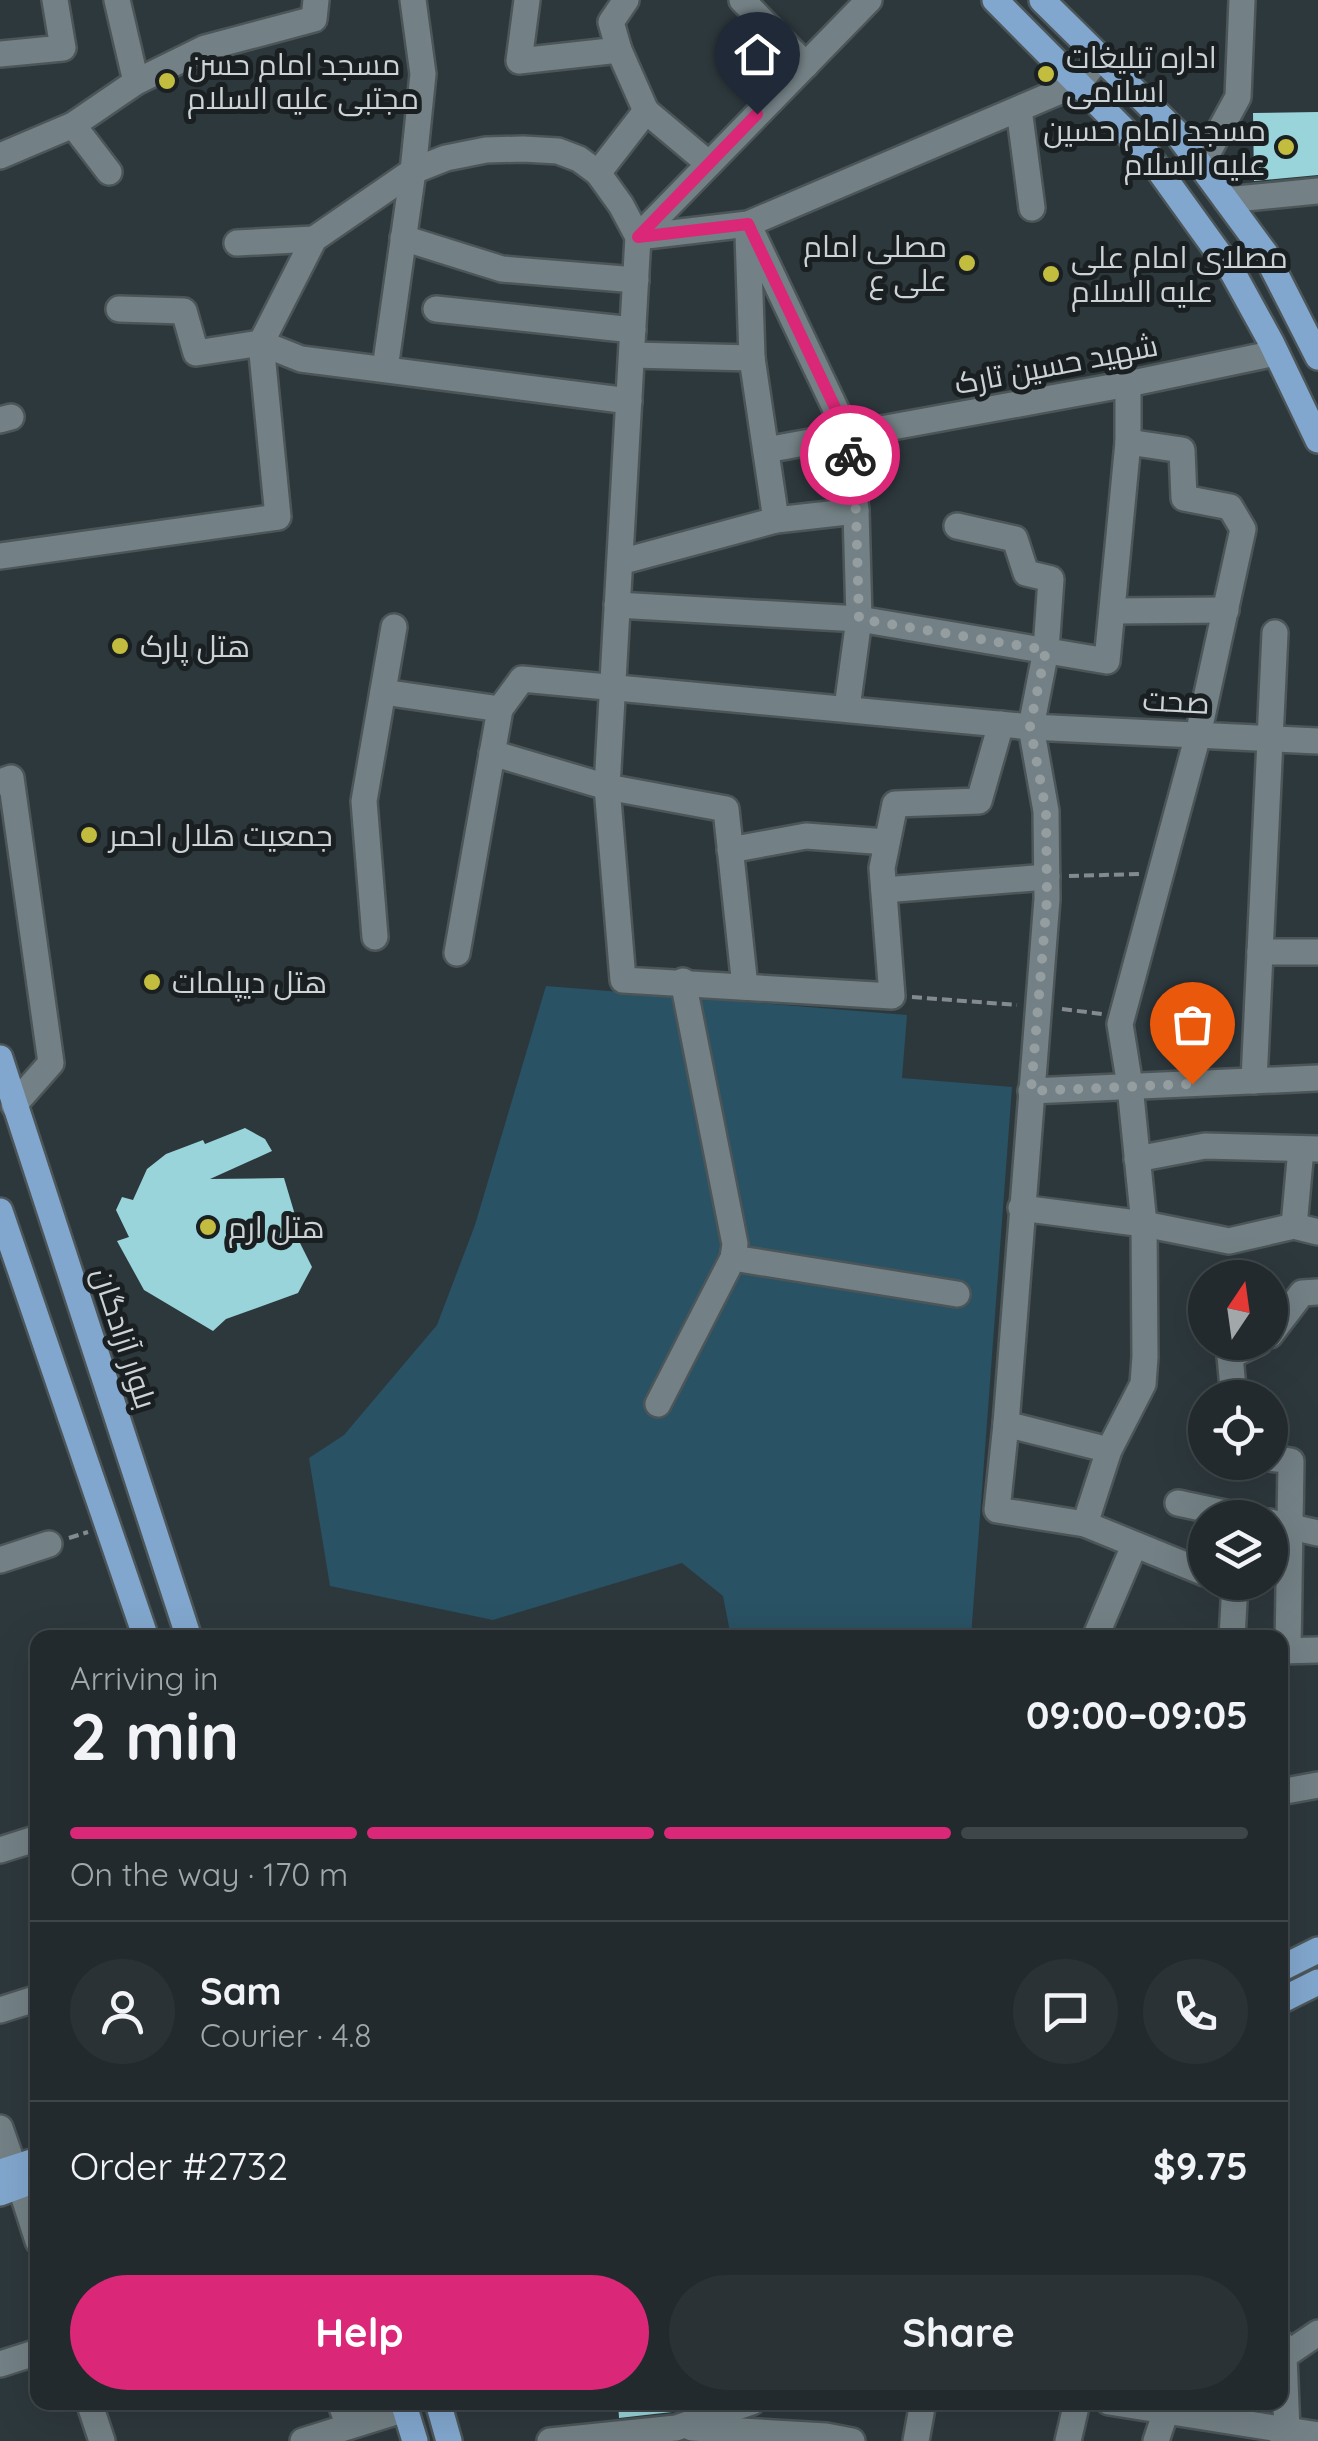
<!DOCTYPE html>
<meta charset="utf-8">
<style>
body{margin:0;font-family:Quicksand,Cairo,sans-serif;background:#2a3236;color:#f1f3f6;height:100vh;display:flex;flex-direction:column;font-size:38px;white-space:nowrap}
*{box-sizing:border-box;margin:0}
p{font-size:32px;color:#a2a7aa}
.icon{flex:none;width:55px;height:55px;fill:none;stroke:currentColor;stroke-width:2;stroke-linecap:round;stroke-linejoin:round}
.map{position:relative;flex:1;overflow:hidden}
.panel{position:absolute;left:30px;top:1630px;width:1258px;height:780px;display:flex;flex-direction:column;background:#222a2e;border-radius:20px;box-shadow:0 10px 40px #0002,0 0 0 2px #3f464a}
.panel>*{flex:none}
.needle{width:65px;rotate:13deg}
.buttons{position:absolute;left:1188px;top:1260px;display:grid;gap:20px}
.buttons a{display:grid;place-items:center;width:100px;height:100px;border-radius:50%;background:#222a2e;box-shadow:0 10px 40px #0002,0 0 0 2px #3f464a;font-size:50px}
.pin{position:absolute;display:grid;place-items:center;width:85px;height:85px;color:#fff;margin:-102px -42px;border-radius:50% 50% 50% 0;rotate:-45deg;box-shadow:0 0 10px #0007}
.pin .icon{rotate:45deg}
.courier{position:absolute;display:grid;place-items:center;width:100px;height:100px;margin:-50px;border:8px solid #db2777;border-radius:50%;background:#fff;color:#222;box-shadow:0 2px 12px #0007}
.summary em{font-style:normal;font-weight:700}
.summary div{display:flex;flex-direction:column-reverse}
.summary{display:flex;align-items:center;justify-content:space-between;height:170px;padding:0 40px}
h1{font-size:65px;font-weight:700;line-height:75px}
.bar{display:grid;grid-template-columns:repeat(4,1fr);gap:15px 10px;align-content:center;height:120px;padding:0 40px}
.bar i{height:12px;border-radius:8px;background:#3f464a}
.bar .on{background:#db2777}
.bar p{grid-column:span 4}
.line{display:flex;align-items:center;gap:25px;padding:0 40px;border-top:2px solid #3f464a}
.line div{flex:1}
.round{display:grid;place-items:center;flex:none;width:105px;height:105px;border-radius:52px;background:#2a3236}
.primary-button{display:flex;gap:20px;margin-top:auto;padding:20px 40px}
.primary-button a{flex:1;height:115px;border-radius:60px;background:#db2777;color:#fff;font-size:40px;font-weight:700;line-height:115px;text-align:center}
.primary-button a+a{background:#2a3236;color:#f1f3f6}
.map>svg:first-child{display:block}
.green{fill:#295264}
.building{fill:#98d4da}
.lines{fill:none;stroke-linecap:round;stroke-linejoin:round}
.minor-casing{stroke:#4c5659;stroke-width:30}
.major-casing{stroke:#4c5659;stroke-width:30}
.path{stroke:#838b8f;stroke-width:4;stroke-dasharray:10 5;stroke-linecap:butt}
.minor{stroke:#738085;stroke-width:25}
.major{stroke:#82a7ce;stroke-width:25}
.done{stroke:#949da0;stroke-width:10;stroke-dasharray:0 18}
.route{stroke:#db2777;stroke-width:12}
.poi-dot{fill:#c3bd3f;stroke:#1a1f21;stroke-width:4}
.labels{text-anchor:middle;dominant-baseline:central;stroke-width:10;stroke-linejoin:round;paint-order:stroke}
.poi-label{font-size:30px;fill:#ccd3d6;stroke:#1a1f21;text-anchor:start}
.street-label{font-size:30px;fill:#ccd3d6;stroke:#1a1f21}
</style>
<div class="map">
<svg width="1318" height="2441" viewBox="0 0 1318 2441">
<rect width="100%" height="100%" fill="#2d383d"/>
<path class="green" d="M546,986L907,1015L902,1078L1012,1087L971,1637H731L723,1596L682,1563L493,1620L330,1586L309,1458L344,1435L437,1325L475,1225Z"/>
<g class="building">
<path d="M1318,112V175L1254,181L1253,113Z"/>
<path d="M245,1128L265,1139L272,1151L210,1179L284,1178L298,1225L292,1227L312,1267L298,1293L226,1319L213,1331L144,1290L117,1241L129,1237L116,1210L122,1197L133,1200L147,1169L166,1154L203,1140L205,1144Z"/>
<path d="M618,2402H672V2412L619,2418Z"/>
</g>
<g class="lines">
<g class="minor-casing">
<g id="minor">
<path d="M117,0L136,82"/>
<path d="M527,0L519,61L619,50"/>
<path d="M626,0L611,22L619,50L646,111"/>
<path d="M742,0L806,65"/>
<path d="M0,54L63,48L55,0"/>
<path d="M1019,109L1032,208"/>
<path d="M73,125L109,172"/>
<path d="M0,156L73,125L136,82L205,48L314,19L316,0"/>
<path d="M1201,165L1238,97L1242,0"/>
<path d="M598,173L646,111L709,164"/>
<path d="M1226,200L1318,191"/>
<path d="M748,224L848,435L856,511L859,619L847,708"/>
<path d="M748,233L752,358"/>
<path d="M638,237L748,224L1079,83L1099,58"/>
<path d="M638,237L869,0"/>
<path d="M403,238L502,269L636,280"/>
<path d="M237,243L314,239"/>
<path d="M119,309L184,311L196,353L261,343L301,359L629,401"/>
<path d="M436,309L633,330"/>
<path d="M385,369L413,171L423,74L413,0"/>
<path d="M0,420L11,417"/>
<path d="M766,450L1128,384L1276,353"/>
<path d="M776,520L856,511"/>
<path d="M957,526L1015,539L1026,573L1051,579L1046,650L1031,727L1318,741"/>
<path d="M0,556L278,517L261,343L314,239L413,171L446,158L486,150L523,149L558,151L579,159L598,173L621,205L638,237L607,787L623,980L892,996L882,868L895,804L979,801L1001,724"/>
<path d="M620,562L776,520L752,358L632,355"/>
<path d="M617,605L859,619L1107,661L1128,442V384"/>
<path d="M1113,611L1226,610"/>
<path d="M383,692L500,709L522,679L1031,727L1046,811L1047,899L1006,1424L997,1510L1085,1524L1205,1573"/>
<path d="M492,753L607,787L726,809L745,987"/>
<path d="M0,782L11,778L51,1063L14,1105"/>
<path d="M730,850L806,836L887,842"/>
<path d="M884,890L1047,877"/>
<path d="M375,937L364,801L394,627"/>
<path d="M1260,952H1318"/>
<path d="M457,953L500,709"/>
<path d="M1254,1081L1275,633"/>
<path d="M1031,1091L1318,1078"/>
<path d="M1137,1159L1205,1146L1318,1149"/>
<path d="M1021,1208L1144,1224L1229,1241L1294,1226L1318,1232"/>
<path d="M1294,1226L1301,1149"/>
<path d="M733,1258L957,1294"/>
<path d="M1270,1335L1302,1293L1318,1292"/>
<path d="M1234,1398L1230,1356L1259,1342"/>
<path d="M658,1404L733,1258L735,1244L683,981"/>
<path d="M1006,1424L1109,1450"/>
<path d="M1270,1458L1291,1461L1288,1649"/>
<path d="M1178,1503L1248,1518"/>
<path d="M1270,1522L1318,1533"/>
<path d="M1085,1524L1109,1450L1143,1384L1145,1357L1144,1224L1130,1086L1120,1024L1198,735L1243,529L1230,507L1184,498L1182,450L1128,442"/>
<path d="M0,1560L49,1544"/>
<path d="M1231,1582L1235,1584L1232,1638"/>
<path d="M1095,1638L1134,1546"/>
<path d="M1280,1651L1318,1650"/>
<path d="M1280,1792L1318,1785"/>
<path d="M0,1850L38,1838"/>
<path d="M0,2010L38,1998"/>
<path d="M0,2128L14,2168"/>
<path d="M20,2185L38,2241"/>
<path d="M1281,2343L1284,2356L1318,2333"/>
<path d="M1280,2356H1284L1287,2431L1283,2441"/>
<path d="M0,2364L38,2352"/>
<path d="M89,2402L102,2441"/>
<path d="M340,2402L349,2426"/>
<path d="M1109,2402L1318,2435"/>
<path d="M692,2428L826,2436L852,2441"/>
<path d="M303,2441L405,2409"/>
<path d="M550,2441L676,2428L752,2402"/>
<path d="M916,2441L923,2402"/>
<path d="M1068,2441L1077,2402"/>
<path d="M1156,2441L1169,2402"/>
</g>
</g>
<g class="major-casing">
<g id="major">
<path d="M995,0L1145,151L1233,273L1271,342L1318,440"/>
<path d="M1042,0L1176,132L1265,253L1318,357"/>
<path d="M0,1058L189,1638"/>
<path d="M0,1211L146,1638"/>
<path d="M1280,1969L1318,1950"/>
<path d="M1280,2001L1318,1982"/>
<path d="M0,2172L38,2160"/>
<path d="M0,2193L38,2179"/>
<path d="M403,2402L415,2441"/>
<path d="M438,2402L449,2441"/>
</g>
</g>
<g class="path">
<path d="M1069,876L1139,874"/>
<path d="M912,997L1017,1005"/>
<path d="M1062,1009L1102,1014"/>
<path d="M69,1538L88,1532"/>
</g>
<use href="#minor" class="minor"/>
<use href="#major" class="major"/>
</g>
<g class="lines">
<path class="done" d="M850,455L856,511L859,619L1046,650L1030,726L1046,811L1047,899L1031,1091L1192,1084"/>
<path class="route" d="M757,114L638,237L748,224L848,435L850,455"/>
</g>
<g class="poi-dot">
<circle cx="1046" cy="74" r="10"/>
<circle cx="167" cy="81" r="10"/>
<circle cx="1286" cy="147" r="10"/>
<circle cx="967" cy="263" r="10"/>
<circle cx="1051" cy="274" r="10"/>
<circle cx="120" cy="646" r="10"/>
<circle cx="89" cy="835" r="10"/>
<circle cx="152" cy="982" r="10"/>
<circle cx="208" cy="1227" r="10"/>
</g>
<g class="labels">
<g class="poi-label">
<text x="1066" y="57">اداره تبلیغات<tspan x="1066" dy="34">اسلامی</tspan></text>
<text x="187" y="64">مسجد امام حسن<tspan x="187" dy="34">مجتبی علیه السلام</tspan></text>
<text x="1266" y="130" text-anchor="end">مسجد امام حسین<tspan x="1266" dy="34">علیه السلام</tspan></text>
<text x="947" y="246" text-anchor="end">مصلی امام<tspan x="947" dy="34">علی ع</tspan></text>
<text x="1071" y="257">مصلای امام علی<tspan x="1071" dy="34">علیه السلام</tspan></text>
<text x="140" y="646">هتل پارک</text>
<text x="109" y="835">جمعیت هلال احمر</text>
<text x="172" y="982">هتل دیپلمات</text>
<text x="228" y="1227">هتل ارم</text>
</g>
<g class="street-label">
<text transform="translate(1056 364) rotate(-11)">شهید حسین تارک</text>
<text transform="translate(1176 701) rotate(3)">صحت</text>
<text transform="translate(125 1338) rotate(72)">بلوار آزادگان</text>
</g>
</g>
</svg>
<div class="buttons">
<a><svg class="needle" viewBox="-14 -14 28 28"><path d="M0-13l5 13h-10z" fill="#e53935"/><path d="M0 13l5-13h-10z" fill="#a2a7aa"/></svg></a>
<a><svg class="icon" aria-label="locate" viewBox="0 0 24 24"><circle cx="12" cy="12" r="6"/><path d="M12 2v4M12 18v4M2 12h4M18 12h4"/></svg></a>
<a><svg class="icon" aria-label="layers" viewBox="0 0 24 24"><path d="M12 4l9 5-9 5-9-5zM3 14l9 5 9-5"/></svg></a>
</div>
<div class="pin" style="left:1192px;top:1084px;background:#ea580c"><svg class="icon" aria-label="bag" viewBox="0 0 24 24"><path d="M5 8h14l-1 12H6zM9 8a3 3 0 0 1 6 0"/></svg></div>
<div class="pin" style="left:757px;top:114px;background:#1f2937"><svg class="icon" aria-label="home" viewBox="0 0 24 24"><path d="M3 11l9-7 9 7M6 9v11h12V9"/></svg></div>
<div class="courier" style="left:850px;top:455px"><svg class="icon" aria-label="bike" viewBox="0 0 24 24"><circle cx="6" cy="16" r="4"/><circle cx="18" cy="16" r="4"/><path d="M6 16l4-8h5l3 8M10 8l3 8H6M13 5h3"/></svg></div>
<section class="panel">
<div class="summary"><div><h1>2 min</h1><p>Arriving in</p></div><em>09:00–09:05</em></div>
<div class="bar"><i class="on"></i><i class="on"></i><i class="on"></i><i></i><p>On the way · 170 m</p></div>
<div class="line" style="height:180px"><a class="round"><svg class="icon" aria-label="person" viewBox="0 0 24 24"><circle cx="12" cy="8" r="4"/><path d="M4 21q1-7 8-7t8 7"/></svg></a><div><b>Sam</b><p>Courier · 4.8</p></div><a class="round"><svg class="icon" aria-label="chat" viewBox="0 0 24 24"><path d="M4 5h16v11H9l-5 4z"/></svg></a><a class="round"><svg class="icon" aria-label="phone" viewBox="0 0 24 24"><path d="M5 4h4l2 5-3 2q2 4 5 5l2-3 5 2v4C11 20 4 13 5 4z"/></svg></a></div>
<div class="line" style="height:130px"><div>Order #2732</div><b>$9.75</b></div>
<div class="primary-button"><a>Help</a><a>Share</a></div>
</section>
</div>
